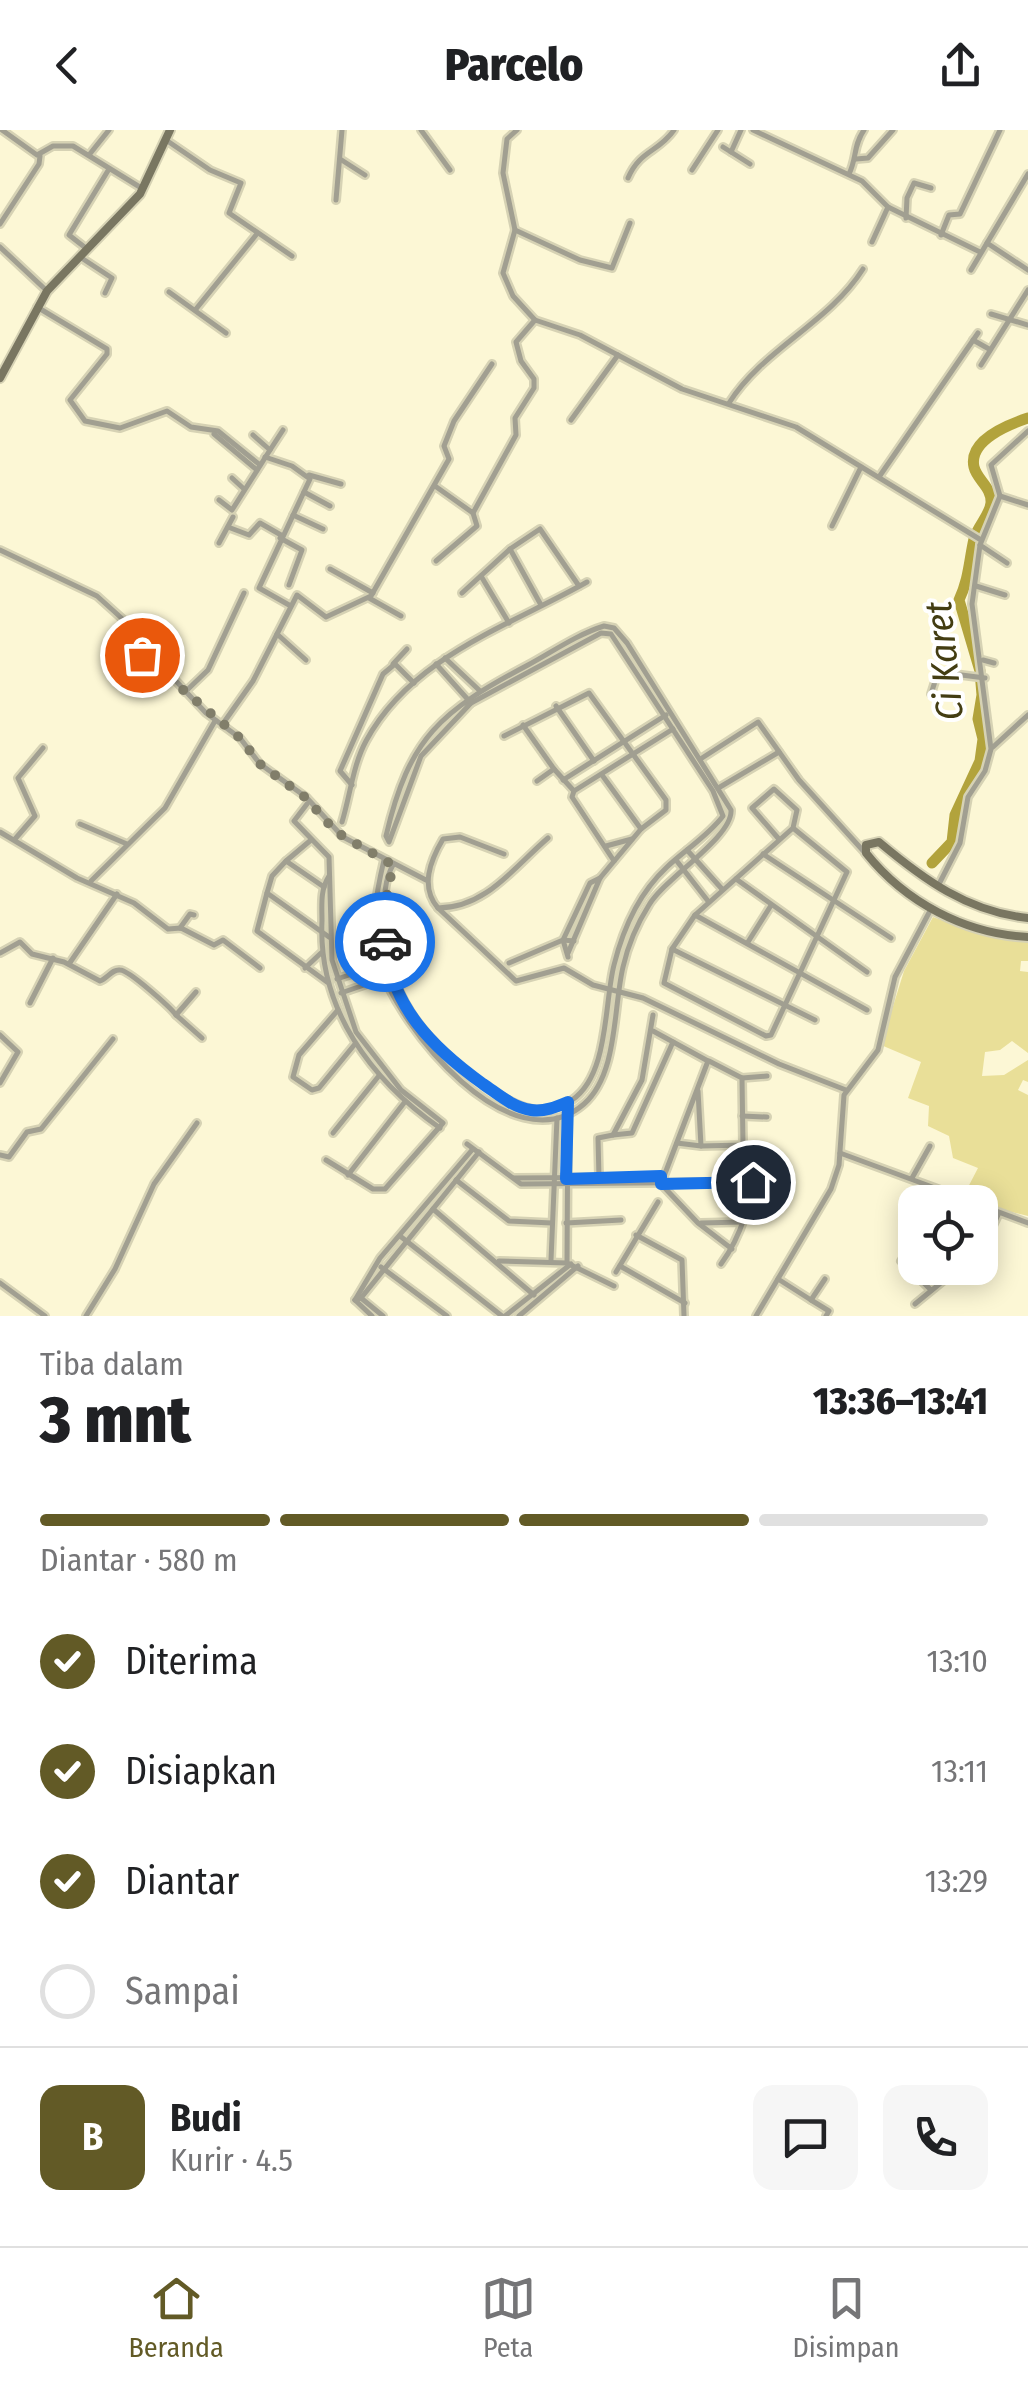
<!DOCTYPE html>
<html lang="id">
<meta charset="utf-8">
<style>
body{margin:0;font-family:"Fira Sans Condensed",sans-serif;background:#f6f6f6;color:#202124;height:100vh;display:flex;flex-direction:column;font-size:38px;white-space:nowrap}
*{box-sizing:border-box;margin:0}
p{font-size:32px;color:#757577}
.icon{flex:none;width:55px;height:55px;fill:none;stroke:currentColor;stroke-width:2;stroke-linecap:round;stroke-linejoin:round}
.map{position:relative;height:1186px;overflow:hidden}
.details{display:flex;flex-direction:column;background:#fff;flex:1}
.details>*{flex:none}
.fabs{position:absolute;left:898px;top:1055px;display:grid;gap:20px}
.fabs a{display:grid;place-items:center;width:100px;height:100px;border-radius:20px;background:#fff;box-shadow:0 5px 25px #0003;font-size:50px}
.pin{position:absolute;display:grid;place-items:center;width:85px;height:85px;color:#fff;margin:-42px;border:5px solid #fff;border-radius:50%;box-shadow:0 2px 10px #0007}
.courier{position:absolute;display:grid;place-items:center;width:100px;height:100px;margin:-50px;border:8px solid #1a73e8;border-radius:50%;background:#fff;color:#222;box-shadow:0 2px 12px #0007}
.summary em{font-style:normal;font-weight:800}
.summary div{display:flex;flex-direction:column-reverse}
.summary{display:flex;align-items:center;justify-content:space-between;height:170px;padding:0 40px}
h1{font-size:65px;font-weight:800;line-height:75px}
.bar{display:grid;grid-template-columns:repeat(4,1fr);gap:15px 10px;align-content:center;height:120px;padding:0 40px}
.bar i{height:12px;border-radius:8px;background:#e0e0e0}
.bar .current{background:#625a26}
.bar p{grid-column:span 4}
.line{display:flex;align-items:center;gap:25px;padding:0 40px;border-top:2px solid #e0e0e0}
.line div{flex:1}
.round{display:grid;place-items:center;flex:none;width:105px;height:105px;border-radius:20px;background:#f6f6f6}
ol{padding:0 40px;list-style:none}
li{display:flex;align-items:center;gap:30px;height:110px}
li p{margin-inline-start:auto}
li .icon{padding:10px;border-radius:50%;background:#625a26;color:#fff;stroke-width:4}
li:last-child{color:#757577}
li i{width:55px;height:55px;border:5px solid #e0e0e0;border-radius:50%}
header{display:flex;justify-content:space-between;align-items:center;height:130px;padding:0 40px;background:#fff;font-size:45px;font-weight:800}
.dock{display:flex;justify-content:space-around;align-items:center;height:140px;border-top:2px solid #e0e0e0;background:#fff;font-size:28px;color:#757577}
.dock a{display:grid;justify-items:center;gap:5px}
.dock .current{color:#625a26}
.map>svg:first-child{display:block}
.green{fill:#e9df98}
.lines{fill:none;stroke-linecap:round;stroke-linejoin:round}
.river{stroke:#b2a33c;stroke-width:11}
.street-casing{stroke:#d6d2b4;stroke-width:10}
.secondary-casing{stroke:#d6d2b4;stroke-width:12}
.street{stroke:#a19f91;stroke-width:5}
.secondary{stroke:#797661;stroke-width:8}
.done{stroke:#817e6a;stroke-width:10;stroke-dasharray:0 18}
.route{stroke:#1a73e8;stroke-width:12}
.labels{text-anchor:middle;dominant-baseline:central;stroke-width:8;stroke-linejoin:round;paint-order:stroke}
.water-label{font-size:38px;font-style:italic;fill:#433d12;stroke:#fff}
</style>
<header><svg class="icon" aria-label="back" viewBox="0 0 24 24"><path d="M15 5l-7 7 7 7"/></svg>Parcelo<svg class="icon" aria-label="share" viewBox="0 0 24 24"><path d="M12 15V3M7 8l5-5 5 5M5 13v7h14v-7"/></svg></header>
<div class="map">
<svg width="1028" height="1186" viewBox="0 0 1028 1186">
<rect width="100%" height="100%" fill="#fcf7d5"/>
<path class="green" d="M933,787L980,804L1028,812V831H1021L1020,841L1028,842V923L1012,911L1000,920L985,922L982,946L1004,945L1028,930V952L1023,950L1018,960L1028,965V1086L999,1079L965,1063L978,1038L953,1028L949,1006L928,996L929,976L908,968L921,932L881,915L904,841Z"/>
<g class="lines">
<path class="river" d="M932,733L952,712L955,685L980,631L983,609L978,589L982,565L980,541L959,470C969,449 969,431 974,409C977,397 990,385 991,373C992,357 977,350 974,337C968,310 1010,294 1028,288"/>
<g class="street-casing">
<g id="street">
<path d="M2,0L37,25L53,16H73L143,59"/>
<path d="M421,0L450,40"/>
<path d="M517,0L507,9L503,43L515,100L503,143L513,166L535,190L580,205L682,259L796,297L981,410"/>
<path d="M753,0L862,51L888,77L980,122"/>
<path d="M166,10L210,40L241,53L229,83L292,126"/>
<path d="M723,17L731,22L741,0"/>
<path d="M731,22L750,34"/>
<path d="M89,25L109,0"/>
<path d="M340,29L365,45"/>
<path d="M856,29L868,28L893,0"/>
<path d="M692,40L718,0"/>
<path d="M849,44C857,28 853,16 864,0"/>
<path d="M628,48C640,20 659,22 674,0"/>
<path d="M336,70L342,0"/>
<path d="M906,88L907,68L914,53L931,58"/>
<path d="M0,94L39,34L40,26"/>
<path d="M515,100L580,130L612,138L630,93"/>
<path d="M941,105L949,85L960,84L1000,0"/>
<path d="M872,112L888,77"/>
<path d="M987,113L1028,140"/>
<path d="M0,117L47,161"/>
<path d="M87,119L69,105L109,39"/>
<path d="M80,127L112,148L105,163"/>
<path d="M971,140L1028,44"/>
<path d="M169,162L226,203"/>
<path d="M37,177L107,219V224L70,270L85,291L120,298L167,281L191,297L218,301L260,335"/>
<path d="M196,179L256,105"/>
<path d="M991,184L1028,195"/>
<path d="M973,210L989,219"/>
<path d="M981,235L1028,160"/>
<path d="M729,273C763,219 829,193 863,139"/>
<path d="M571,290L618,225"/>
<path d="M214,304L257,340"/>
<path d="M270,320L283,300"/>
<path d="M265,327L292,336L310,349L259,458L289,475"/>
<path d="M309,345L341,354"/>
<path d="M879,347L978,203"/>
<path d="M232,348L244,359"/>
<path d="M435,356L473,383L516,305L515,288L534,258V249L521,231L516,212L535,190"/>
<path d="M304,362L330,376"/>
<path d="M1000,366L1028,375"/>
<path d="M219,370L232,380L270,320L253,305"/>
<path d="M293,385L323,399"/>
<path d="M832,396L861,337"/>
<path d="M228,397L249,405L260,393L281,405"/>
<path d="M280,408L302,420L289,455"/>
<path d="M219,413L233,387"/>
<path d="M980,415L1007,433"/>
<path d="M510,419L541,475"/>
<path d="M0,420L97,466L147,511L142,529L175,550L206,583L240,608L260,634L306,667L343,707L426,750"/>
<path d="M436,431L477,396L473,383"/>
<path d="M330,439L373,463"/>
<path d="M481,446L509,493"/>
<path d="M976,456L1005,465"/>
<path d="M462,463L510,419L540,399L579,456"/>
<path d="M369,468L401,486"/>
<path d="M277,504L306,530"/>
<path d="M445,528L479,560"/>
<path d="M983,530L994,533"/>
<path d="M393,534L407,519"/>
<path d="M185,562L208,540L244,463"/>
<path d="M931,564L938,542L985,548"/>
<path d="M556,576L594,631"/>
<path d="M222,595L253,551L297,465L326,487L371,466L449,329L444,316L454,291L492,234"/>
<path d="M523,595L554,639"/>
<path d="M504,606L589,563L666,670V680L641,699L600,748L568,823"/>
<path d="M993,617L1028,585"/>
<path d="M702,628L758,592L799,650L867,725"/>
<path d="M602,645L641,699"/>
<path d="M563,650L666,585"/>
<path d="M537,651L554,639L574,661L572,667L614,731"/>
<path d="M352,655L340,641L383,544L395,534L414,553"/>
<path d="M720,657L779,622"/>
<path d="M574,661L673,599"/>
<path d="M307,674L294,691L329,727L332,830L356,902L401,960L443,993L385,1059H373L326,1030"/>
<path d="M342,692C350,666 353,635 366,611C411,527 509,496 587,452"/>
<path d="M80,694L127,714"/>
<path d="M0,702L77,748L134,773L168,799L181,798L214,815L223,810L260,838"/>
<path d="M778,708L752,678L774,659L797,680L793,698L695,785L672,819L664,853L766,906L771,905L847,742L793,698"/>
<path d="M15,709L35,686L18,648L43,618"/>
<path d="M606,716L632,709"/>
<path d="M687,720L722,759"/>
<path d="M504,724L460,707L443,709C430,731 420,757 438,778C486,778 514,737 548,708"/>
<path d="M763,724L891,808"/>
<path d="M384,730C376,764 369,800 380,835C398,897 511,1037 584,974C618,944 613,879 623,837C628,815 637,794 649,775C665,748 733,707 731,680L627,513L614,498L604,496C578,504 552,522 528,535C441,581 409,607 386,706L389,712L421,626L471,573"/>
<path d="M676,730L708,771"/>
<path d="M286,731L311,710"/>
<path d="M393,735C384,750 384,770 384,787C384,863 424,911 483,954C511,973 539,992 572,970C609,945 604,874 614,835C623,799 640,762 667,737C685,720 709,705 723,686L713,661L611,504L601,503L471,573L436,534"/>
<path d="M329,746C320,760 322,775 322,791C318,879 371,950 440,998"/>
<path d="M736,749L867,842"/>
<path d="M91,751L165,678L215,591"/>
<path d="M938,756L960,713L968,667L985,641L991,619L972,474L980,415L1000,366L991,335L1028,301"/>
<path d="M324,757L286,731L272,746L267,763L329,807"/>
<path d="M267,763L257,801L327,852"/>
<path d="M438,778L516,851L564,838L593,855L643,868L779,934L846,960"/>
<path d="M695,785L867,880"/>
<path d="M180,798L190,784L194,785"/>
<path d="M748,812L770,777"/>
<path d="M672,819L815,890"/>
<path d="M0,823L20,812L32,824L64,832L100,851C108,848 112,839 120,840C129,840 171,878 176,885L196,862"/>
<path d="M568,827L563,810L590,753L600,748"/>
<path d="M509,833L563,810L574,811"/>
<path d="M69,834L117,764"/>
<path d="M305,838L321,823"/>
<path d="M337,849L379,835"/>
<path d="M341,863L387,847"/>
<path d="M30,873L53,828"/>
<path d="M338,880L299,925L293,947L312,960L319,958L355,914"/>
<path d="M176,885L202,908"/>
<path d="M653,901L708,931L661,1054L698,1093L732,1119"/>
<path d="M0,905L18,922L0,953"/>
<path d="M742,948L767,946"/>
<path d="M742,986L767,987"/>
<path d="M333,1003L378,947"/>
<path d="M613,1005L632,1003L673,912"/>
<path d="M677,1013L701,1016L698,961"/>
<path d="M467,1014L521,1054L753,1052"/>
<path d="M701,1016L743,1015L742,948L709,931"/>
<path d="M736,1017L738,1053"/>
<path d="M840,1023L973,1072"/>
<path d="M0,1025L9,1027L27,1002L41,999L113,909"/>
<path d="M348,1045L404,973"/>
<path d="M514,1048L661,1047"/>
<path d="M599,1048L598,1008L613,1005L642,950L653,885"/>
<path d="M912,1048L930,1016"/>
<path d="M456,1050L509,1091L552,1093"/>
<path d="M921,1072L923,1068"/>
<path d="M980,1075L1028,1093"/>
<path d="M433,1079L534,1165"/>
<path d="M915,1090L911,1102L915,1103"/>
<path d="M566,1093L621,1090"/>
<path d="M701,1093L742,1092"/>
<path d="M636,1105L682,1130L684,1186"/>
<path d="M400,1106L502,1186"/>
<path d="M915,1111L901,1131L931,1160"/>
<path d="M980,1124L998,1085"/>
<path d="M551,1130L557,988"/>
<path d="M499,1131L567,1133L614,1156"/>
<path d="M567,1133L568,972"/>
<path d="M721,1134C743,1104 753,1064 756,1027L743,1015"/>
<path d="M620,1136L685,1173"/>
<path d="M381,1137L447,1186"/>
<path d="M616,1142L658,1072"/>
<path d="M778,1149L811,1170L825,1149"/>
<path d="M0,1153L45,1186"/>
<path d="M361,1168L383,1186"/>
<path d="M355,1170L361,1168L479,1022"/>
<path d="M355,1170L380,1128L472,1020"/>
<path d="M355,1170L372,1186"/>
<path d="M811,1170L829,1181L826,1186"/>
<path d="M915,1174L959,1138"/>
<path d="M86,1186L115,1139L154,1054L197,993"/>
<path d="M505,1186L571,1134"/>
<path d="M519,1186L578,1136"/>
<path d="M756,1186L831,1059L839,1035L844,965L878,920L895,847L931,779"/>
</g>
</g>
<g class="secondary-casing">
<g id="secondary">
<path d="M0,248L47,161L140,64L170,0"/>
<path d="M1028,788C968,782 923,749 879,712L866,715V723C905,772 965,804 1028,807"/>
</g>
</g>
<use href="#street" class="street"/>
<use href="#secondary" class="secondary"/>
</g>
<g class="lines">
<path class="done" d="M142,525L240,608L260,634L306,668L336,702L393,735L384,780L385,812"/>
<path class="route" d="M385,812C391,877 433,918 483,954C498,964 512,977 531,980C544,982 556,977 568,972L566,1049L661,1046V1054L753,1052"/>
</g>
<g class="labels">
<g class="water-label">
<text transform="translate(944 531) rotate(-96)">Ci Karet</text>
</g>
</g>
</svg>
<div class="fabs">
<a><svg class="icon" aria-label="locate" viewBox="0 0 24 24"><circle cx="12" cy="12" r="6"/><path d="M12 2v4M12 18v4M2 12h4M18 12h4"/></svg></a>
</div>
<div class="pin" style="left:142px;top:525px;background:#ea580c"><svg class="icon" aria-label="bag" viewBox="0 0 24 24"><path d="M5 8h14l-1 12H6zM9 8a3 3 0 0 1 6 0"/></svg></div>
<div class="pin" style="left:753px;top:1052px;background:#1f2937"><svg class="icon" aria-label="home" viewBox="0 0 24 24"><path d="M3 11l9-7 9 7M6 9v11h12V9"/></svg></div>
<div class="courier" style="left:385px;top:812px"><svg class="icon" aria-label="car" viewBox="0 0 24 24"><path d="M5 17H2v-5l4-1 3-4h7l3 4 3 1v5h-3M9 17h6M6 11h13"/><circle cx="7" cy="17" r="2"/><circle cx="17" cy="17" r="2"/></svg></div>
</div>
<section class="details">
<div class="summary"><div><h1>3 mnt</h1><p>Tiba dalam</p></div><em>13:36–13:41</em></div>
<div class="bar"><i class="current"></i><i class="current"></i><i class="current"></i><i></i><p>Diantar · 580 m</p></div>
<ol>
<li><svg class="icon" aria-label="check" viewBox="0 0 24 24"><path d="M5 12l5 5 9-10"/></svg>Diterima<p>13:10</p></li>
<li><svg class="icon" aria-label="check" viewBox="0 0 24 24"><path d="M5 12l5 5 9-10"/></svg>Disiapkan<p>13:11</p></li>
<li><svg class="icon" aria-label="check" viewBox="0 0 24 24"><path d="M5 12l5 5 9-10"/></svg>Diantar<p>13:29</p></li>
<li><i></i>Sampai</li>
</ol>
<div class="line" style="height:180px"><b class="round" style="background:#625a26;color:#fff">B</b><div><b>Budi</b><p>Kurir · 4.5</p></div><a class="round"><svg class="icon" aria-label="chat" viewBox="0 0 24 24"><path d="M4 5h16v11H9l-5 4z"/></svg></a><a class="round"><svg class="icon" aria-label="phone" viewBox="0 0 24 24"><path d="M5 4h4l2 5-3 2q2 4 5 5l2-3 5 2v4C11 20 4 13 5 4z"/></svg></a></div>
</section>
<nav class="dock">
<a class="current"><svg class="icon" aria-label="home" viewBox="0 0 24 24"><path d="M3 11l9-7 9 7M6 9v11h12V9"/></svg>Beranda</a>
<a><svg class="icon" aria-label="map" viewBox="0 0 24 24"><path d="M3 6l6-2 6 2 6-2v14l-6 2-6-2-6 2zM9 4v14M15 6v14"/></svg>Peta</a>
<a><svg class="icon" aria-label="saved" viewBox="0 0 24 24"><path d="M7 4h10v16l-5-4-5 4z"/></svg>Disimpan</a>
</nav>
